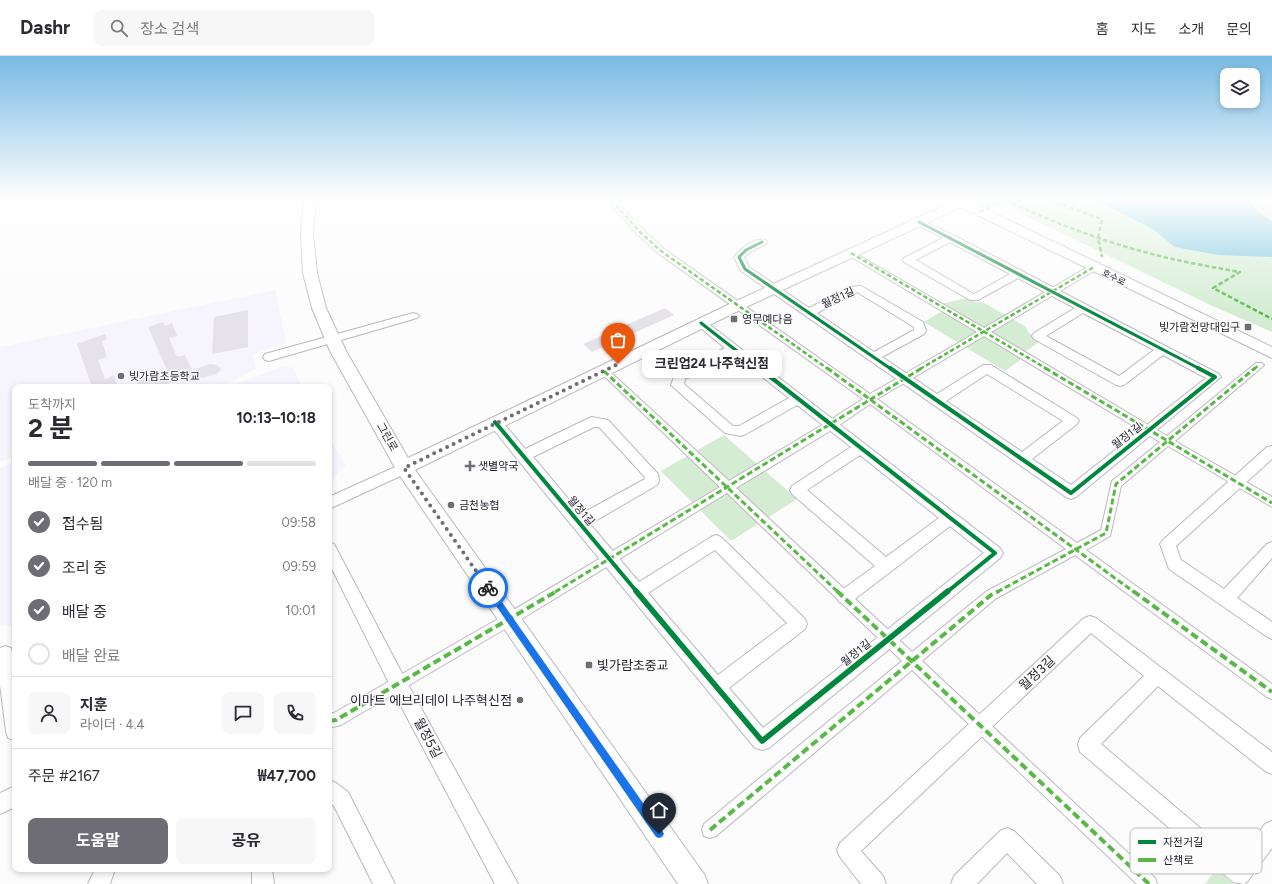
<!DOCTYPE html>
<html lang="ko">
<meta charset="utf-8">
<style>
body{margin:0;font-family:Figtree,"Noto Sans KR",sans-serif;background:#f7f7f7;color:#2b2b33;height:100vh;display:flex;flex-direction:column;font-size:15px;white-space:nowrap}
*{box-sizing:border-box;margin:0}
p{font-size:13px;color:#7c7c81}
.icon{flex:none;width:22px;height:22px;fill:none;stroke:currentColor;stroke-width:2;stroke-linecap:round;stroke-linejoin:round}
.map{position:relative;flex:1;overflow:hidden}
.details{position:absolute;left:12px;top:328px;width:320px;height:488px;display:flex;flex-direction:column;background:#fff;border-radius:8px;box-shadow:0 2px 6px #0003}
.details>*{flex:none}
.buttons{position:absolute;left:1220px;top:12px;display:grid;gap:8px}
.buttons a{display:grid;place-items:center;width:40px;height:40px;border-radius:8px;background:#fff;box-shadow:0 2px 6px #0003;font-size:20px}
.pin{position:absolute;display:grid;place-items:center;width:34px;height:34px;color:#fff;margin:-41px -17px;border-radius:50% 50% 50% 0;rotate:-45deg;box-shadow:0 0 4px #0007}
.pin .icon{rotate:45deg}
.courier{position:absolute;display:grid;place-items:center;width:40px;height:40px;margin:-20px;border:3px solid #1a73e8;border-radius:50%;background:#fff;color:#222;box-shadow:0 1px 5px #0007}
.bubble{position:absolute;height:28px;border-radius:8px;background:#fff;box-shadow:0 2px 6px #0003;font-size:13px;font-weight:700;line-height:28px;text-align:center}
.headline em{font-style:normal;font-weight:700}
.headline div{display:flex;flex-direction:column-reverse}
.headline{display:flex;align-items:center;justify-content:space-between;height:68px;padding:0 16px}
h1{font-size:26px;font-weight:700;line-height:30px}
.bar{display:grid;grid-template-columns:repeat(4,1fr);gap:6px 4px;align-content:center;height:48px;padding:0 16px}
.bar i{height:5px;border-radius:3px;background:#e1e1e2}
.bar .current{background:#6e6c74}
.bar p{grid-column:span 4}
.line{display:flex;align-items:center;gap:10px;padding:0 16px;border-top:1px solid #e1e1e2}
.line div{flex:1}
.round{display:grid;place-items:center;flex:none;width:42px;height:42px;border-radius:8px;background:#f7f7f7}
ol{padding:0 16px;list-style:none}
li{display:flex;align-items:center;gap:12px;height:44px}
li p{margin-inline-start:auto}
li .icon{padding:4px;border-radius:50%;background:#6e6c74;color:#fff;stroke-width:4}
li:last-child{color:#7c7c81}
li i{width:22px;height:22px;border:2px solid #e1e1e2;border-radius:50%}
.action{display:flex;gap:8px;margin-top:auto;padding:8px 16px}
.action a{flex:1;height:46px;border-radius:8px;background:#6e6c74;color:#fff;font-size:16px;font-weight:700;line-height:46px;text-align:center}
.action a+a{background:#f7f7f7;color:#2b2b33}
header{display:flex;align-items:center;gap:24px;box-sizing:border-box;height:56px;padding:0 20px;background:#fff;border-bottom:1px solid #e1e1e2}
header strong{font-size:19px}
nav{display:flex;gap:22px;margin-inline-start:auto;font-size:14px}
.search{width:280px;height:36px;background:#f7f7f7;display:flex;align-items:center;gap:10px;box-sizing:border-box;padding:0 14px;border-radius:8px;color:#7c7c81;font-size:15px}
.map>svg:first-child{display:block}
.built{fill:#f6f4fd}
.green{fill:#d3ecd2}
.water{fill:#71c3dc}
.building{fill:#e5e2e9}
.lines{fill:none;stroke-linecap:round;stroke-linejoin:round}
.pedestrian-casing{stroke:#bbb8be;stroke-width:2}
.minor-casing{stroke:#bbb8be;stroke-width:2}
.tertiary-casing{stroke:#bbb8be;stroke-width:2}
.pedestrian{fill:#fff;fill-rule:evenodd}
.minor{fill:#fff;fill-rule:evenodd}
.tertiary{fill:#fff;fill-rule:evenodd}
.quiet-far2{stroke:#58b947;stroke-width:2.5;stroke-dasharray:4.5 2.5;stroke-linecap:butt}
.quiet-far1{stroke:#58b947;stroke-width:3;stroke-dasharray:6 3;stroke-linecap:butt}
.quiet{stroke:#58b947;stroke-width:4;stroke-dasharray:8 4;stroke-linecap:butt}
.cycleway-far2-casing{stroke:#fcfcfc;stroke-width:5}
.cycleway-far1-casing{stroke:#fcfcfc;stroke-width:6}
.cycleway-casing{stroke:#fcfcfc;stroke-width:8}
.cycleway-far2{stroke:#00873e;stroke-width:3}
.cycleway-far1{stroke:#00873e;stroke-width:4}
.cycleway{stroke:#00873e;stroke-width:5.5}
.route{fill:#1a73e8}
.done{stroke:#6e6c74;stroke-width:4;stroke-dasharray:0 7.2}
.poi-dot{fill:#6e6c74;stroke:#fcfcfc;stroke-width:1.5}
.labels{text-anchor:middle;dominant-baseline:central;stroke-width:3;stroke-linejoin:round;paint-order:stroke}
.far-street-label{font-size:9px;fill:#221e2b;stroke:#fcfcfc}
.street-label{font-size:11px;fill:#221e2b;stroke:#fcfcfc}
.poi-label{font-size:11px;fill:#221e2b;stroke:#fcfcfc;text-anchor:start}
.near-poi-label{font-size:13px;fill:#221e2b;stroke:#fcfcfc;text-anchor:start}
.near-street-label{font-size:13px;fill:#221e2b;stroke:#fcfcfc}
.key{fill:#fcfcfc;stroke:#bbb9bd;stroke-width:1}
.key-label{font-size:11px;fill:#221e2b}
</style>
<header>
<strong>Dashr</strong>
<div class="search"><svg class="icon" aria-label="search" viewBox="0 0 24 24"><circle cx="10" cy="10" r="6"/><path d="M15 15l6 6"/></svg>장소 검색</div>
<nav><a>홈</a><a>지도</a><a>소개</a><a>문의</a></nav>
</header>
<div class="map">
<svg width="1272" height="828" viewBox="0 0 1272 828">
<rect width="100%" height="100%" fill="#fcfcfc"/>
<g class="built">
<path d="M275,234L286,287L253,298L256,313L230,326L211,331H15V401L0,406V291Z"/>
<path d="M283,310L293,312L302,331H229Z"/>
<path d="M329,381L346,409L329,426Z"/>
<path d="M15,406V572L0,569V412Z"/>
</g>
<g class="green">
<path d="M994,144H1272V276L1208,248Z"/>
<path d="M966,242L975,246H982L1025,270L1029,277L1042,284L1025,296L1020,304L1005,315L924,266L947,252L941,248Z"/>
<path d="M724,379L797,443L731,485L661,415Z"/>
<path d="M1216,813L1233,828H1205Z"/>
</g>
<path class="water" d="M1096,144H1250L1256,154L1272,165V201L1218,199L1175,191L1154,174Z"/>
<g class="building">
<path d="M665,252L674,259L592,296L583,288Z"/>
<path d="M248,254V291L212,298L214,261Z"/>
<path d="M163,266L165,270L172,267L177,280L169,282L177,301L185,299L192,314L210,308L216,309L220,311L221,314L216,318L198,323H193L188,320L164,329L165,331H131L138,328L136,325L167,314L148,271Z"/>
<path d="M105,278L107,283L102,285L107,301L98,304L105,323L114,319L118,331H92L77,288Z"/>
</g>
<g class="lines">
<g class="pedestrian-casing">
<path id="pedestrian" d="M607,144H615L644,175L664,193L870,338L977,276L848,199L847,197L851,195L984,272L1091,209H1097L1098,211L1097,213L991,276L1167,380L1256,307H1262L1264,309L1262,311L1175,385L1272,441V451L1168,390L1121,430L1110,480L1086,494L1272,628V643L1267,641L1075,499L995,543L922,605L1155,822L1157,828H1137L912,614L716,780L710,782L704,780L702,774L704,768L902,605L727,437L515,567L341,669L329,672V658L334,657L505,559L720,431L601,317L599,315L601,313H607L729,425L827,366L863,343L658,197L638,179ZM984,280L1160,386L1112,425L1101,474L1077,487L877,343ZM870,348L1066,493L987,535L912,596L736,432L835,372Z"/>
</g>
<g class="minor-casing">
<g id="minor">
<path d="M919,163L955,180L1219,318L1221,321L1076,441L1071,443L1066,441L741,215L734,201C740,193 755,181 766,184L767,186L766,188L750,196L744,201L749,211L809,252L851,231L861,230L923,266L926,275L924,278L882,301L937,338L983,309H991L1077,362L1079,365L1077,368L1032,403L1071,429L1206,322L1163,299L1124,329L1120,330L1116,329L1034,283L1032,280L1034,277L1075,252L1018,222L978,244H970L904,206L903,204L904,202L943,182L916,168L914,166L916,164ZM950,186L1010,218L974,238L916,204ZM857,236L914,271V274L874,296L817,257ZM1083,257L1154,294L1119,320L1046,280ZM987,318L1063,365L1022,396L946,345Z"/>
<path d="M413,257L417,258L419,260L417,262L269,305L265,304L263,301L265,298Z"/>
<path d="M701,263L705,265L1000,492L1003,497L1000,502L769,692L762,694L755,692L518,404L490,369L488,366L490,363L495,361L500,363L525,393L587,363L592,361L608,364L658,418L659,425L657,429L590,468L639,526L711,481L716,479L721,481L805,563L807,568L805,573L729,632L763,672L984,497L950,470L851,546L845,548L839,546L837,541L839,536L875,510L792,438L790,434L792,430L851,391L797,349L746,378L741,380L725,377L671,329L675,318L725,292L697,269L695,267L697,265ZM733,298L789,342L739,370H733L684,328L685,323ZM594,371H599L644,420L645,423L581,458L533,401ZM860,399L939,462L886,501L807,434ZM715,494L787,567L718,619L648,537Z"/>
<path d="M1272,390V403L1176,490L1181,504L1224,533L1267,488L1272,486V502L1237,542L1272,566V583L1266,580L1169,513L1160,488L1163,484L1267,391Z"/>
<path d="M404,407L409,408L411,412L409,416L329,453V441Z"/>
<path d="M329,486L334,488L404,621L518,828H495L392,633L329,507Z"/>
<path d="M1090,560L1096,562L1272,696V718L1265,715L1158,630L1101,688L1238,804L1265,768L1272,765V792L1247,826L1244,828L1233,826L1080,696L1078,689L1080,682L1144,620L1091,577L861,795L883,820L886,828H861L840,801L837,794L840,787L1084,562Z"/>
<path d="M5,590L11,592L15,608V684L8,682L6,675L0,628V592Z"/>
<path d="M329,724L336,727L348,736L395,828H373L334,750L329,746Z"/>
<path d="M15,730V751L0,758V737Z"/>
<path d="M1007,772L1014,775L1060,820L1063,828H1037L1007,797L977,828H951L954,820L1000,775Z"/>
<path d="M95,813H115L110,828H88Z"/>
<path d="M252,813H272L274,828H252Z"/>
</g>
</g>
<g class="tertiary-casing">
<path id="tertiary" d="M304,144H316L313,178L317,217L326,252L346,295L408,402L734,246L952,146L951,144H967L1272,291V302L961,151L744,252L415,414L704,818L708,828H678L398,417L330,295L312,252L303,217L301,178Z"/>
</g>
<use href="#pedestrian" class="pedestrian"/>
<use href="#minor" class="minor"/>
<use href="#tertiary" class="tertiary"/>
<g class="quiet-far2">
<path d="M611,144L641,177L661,195L828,313"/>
<path d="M1006,144C1054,167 1104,186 1156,199C1183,206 1212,211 1240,216L1213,232L1272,263"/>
<path d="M1050,144L1102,163L1098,182L1102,201"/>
<path d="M980,156L1002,144"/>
<path d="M851,197L1047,313"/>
<path d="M920,313L1094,211"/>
<path d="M1254,313L1259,309"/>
</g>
<g class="quiet-far1">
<path d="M827,312L1134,536"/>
<path d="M1045,312L1272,447"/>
<path d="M604,315L838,536"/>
<path d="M555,536L922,312"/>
<path d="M997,536L1106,477L1116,428L1255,312"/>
</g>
<g class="quiet">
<path d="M837,535L1149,828"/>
<path d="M1133,535L1272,636"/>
<path d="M329,665L336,664L557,535"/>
<path d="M710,774L991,539L999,535"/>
</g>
<g class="cycleway-far2-casing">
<g id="cycleway-far2">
<path d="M919,166L1200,313"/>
<path d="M762,186L746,194L739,201L745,213L891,313"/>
<path d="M701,267L760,313"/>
</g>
</g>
<g class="cycleway-far1-casing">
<g id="cycleway-far1">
<path d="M759,312L995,497L947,536"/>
<path d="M890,312L1071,437L1215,321L1198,312"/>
<path d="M495,366L637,536"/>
</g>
</g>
<g class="cycleway-casing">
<path id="cycleway" d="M636,535L762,685L948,535"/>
</g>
<use href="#cycleway-far2" class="cycleway-far2"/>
<use href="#cycleway-far1" class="cycleway-far1"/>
<use href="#cycleway" class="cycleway"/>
</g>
<linearGradient id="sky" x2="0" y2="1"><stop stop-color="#78bae3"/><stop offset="0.55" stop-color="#fefefe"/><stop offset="1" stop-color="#fefefe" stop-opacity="0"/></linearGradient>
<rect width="1272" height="260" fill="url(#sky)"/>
<path class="route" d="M488,528L490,529L662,774L664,778L662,781L659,782L656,781L485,534L484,532Z"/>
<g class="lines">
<path class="done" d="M488,532L404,412L618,308"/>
</g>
<g class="poi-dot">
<rect x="730" y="259" width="8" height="8" rx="2"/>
<rect x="1244" y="267" width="8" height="8" rx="2"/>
<circle cx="121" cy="320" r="4"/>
<path d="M468 404h4v4h4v4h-4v4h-4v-4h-4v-4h4z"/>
<circle cx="451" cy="449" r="4"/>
<rect x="585" y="605" width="8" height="8" rx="2"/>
<circle cx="520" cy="644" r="4"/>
</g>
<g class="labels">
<g class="far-street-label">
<text transform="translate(1114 221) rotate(26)">호수로</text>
</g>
<g class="street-label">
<text transform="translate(838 242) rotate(-25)">월정1길</text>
<text transform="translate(1127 380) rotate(-38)">월정1길</text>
<text transform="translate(387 381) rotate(60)">그린로</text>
<text transform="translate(581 455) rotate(50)">월정1길</text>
<text transform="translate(856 597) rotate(-39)">월정1길</text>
</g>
<g class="poi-label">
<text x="742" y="263">영무예다음</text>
<text x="1240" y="271" text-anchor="end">빛가람전망대입구</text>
<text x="129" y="320">빛가람초등학교</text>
<text x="478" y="410">샛별약국</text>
<text x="459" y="449">금천농협</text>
</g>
<g class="near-poi-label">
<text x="597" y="609">빛가람초중교</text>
<text x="512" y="644" text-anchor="end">이마트 에브리데이 나주혁신점</text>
</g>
<g class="near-street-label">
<text transform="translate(1037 617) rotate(-43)">월정3길</text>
<text transform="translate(428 682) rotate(62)">월정5길</text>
</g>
</g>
<rect x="1130" y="772" width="132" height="46" rx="6" class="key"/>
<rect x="1138" y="784" width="18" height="4" fill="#00873e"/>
<rect x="1138" y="802" width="18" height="4" fill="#58b947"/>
<g class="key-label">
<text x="1163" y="790">자전거길</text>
<text x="1163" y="808">산책로</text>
</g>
</svg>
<div class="buttons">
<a><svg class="icon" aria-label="layers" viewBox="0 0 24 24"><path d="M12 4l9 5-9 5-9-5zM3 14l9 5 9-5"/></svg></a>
</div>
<div class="pin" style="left:618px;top:308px;background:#ea580c"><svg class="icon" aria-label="bag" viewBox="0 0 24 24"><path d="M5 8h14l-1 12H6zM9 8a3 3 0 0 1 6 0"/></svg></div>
<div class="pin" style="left:659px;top:778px;background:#1f2937"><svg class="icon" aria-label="home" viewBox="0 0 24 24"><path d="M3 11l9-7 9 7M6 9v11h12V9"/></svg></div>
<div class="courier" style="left:488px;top:532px"><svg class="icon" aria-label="bike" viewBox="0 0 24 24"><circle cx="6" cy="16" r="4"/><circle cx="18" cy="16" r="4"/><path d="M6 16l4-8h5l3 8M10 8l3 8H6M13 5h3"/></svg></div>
<div class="bubble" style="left:642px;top:294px;width:140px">크린업24 나주혁신점</div>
<section class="details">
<div class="headline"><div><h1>2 분</h1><p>도착까지</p></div><em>10:13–10:18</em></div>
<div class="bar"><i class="current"></i><i class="current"></i><i class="current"></i><i></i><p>배달 중 · 120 m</p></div>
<ol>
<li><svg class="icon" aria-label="check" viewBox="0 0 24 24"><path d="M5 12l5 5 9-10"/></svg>접수됨<p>09:58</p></li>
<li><svg class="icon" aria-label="check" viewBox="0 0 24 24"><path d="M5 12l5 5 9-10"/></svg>조리 중<p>09:59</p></li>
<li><svg class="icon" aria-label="check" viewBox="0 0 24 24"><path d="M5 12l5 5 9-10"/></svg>배달 중<p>10:01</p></li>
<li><i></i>배달 완료</li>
</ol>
<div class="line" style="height:72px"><a class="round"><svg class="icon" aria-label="person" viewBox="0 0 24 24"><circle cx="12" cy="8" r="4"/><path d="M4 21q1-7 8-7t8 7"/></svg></a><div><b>지훈</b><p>라이더 · 4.4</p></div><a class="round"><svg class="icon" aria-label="chat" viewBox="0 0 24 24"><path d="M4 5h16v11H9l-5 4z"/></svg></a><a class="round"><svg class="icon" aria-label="phone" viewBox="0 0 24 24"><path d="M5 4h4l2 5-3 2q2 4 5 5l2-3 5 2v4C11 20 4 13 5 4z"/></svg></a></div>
<div class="line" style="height:52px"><div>주문 #2167</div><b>₩47,700</b></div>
<div class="action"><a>도움말</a><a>공유</a></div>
</section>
</div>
